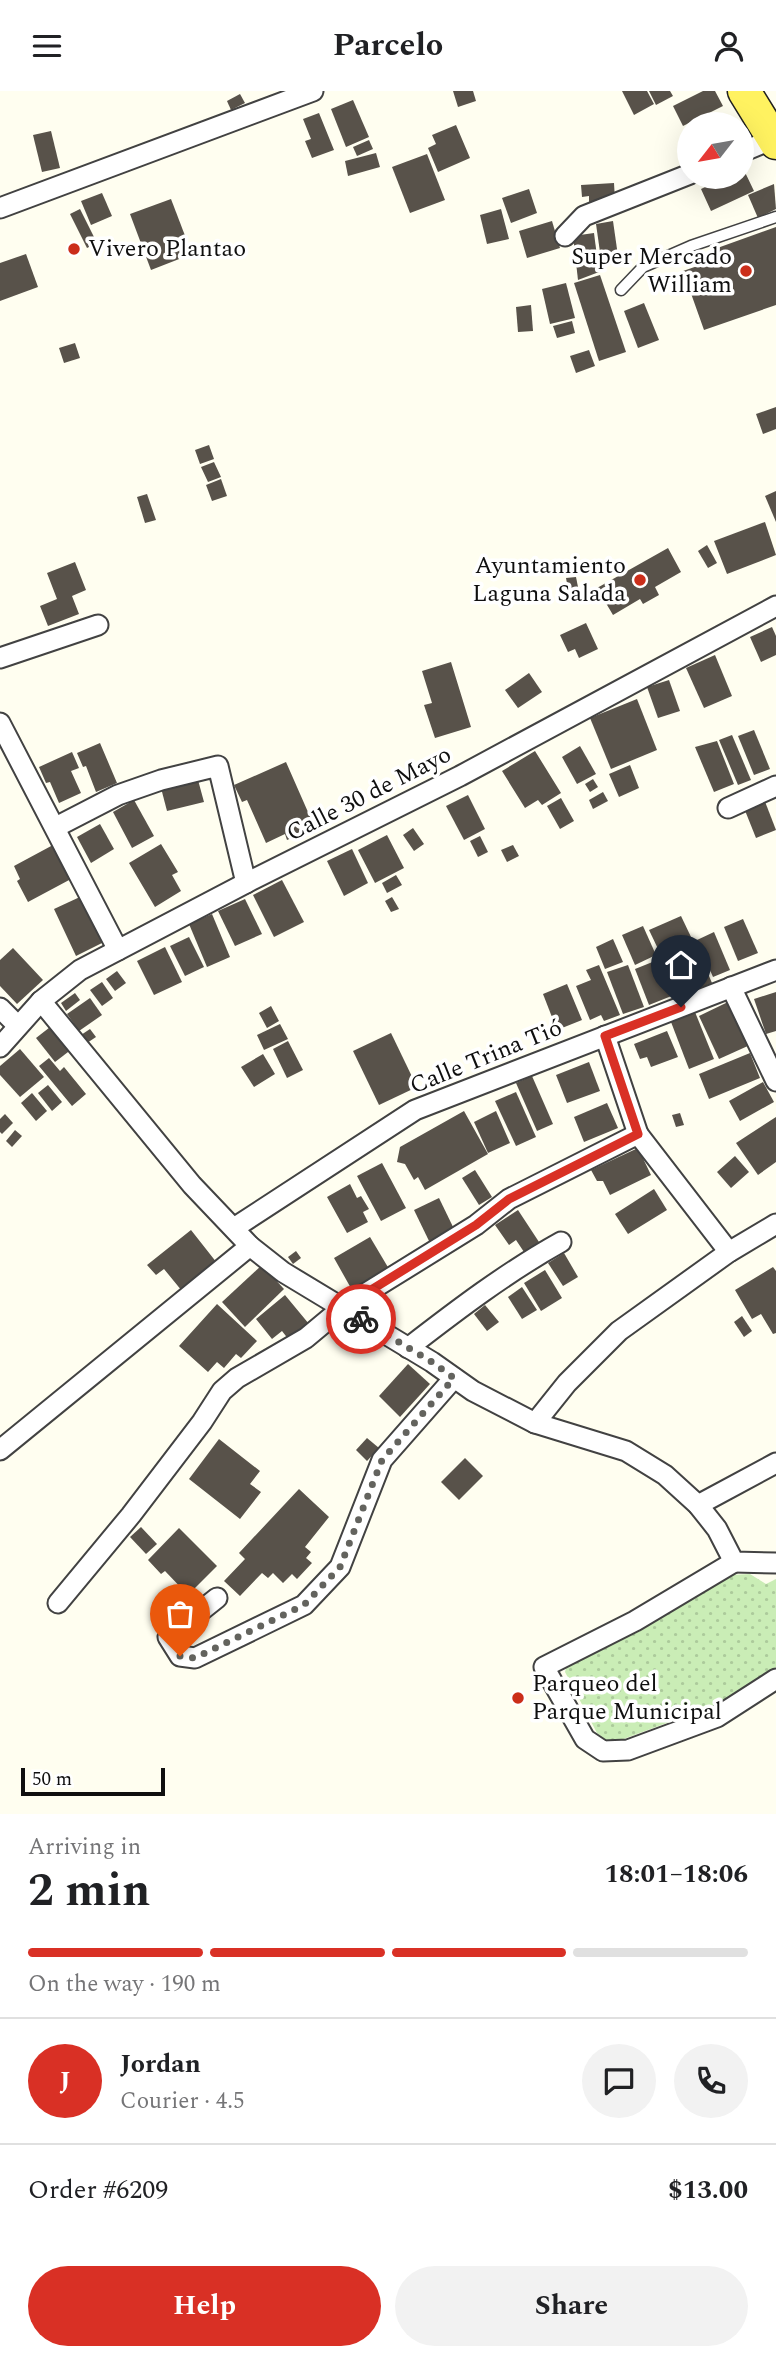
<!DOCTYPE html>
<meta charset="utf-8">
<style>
body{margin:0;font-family:Spectral,serif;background:#f2f2f2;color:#202124;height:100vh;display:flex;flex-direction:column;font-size:26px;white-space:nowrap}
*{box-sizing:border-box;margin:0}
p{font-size:23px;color:#757577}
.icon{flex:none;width:38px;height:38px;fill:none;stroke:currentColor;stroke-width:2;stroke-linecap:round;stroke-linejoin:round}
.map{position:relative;height:1723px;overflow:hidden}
.drawer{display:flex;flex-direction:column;background:#fff;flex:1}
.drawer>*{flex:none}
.needle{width:46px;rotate:239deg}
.buttons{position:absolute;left:677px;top:21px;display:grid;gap:14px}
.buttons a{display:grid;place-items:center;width:77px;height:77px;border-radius:50%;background:#fff;box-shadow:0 7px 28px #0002;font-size:35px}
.scale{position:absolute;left:21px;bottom:18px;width:144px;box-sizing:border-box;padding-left:7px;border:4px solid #0f0f0f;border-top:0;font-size:19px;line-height:24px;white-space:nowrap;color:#0f0f0f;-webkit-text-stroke:5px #fff;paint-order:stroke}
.pin{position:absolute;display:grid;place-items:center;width:60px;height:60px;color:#fff;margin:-72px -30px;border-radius:50% 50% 50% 0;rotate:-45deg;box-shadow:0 0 7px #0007}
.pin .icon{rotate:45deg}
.courier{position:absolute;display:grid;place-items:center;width:70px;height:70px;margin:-35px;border:5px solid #d93025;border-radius:50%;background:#fff;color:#222;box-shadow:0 2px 9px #0007}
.head em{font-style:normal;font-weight:700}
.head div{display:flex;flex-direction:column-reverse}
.head{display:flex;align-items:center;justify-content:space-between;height:119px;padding:0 28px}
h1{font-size:46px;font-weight:700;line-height:52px}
.bar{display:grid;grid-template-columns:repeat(4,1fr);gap:10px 7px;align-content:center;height:84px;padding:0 28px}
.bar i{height:9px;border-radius:5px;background:#e0e0e0}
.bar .selected{background:#d93025}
.bar p{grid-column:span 4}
.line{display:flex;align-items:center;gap:18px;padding:0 28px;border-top:2px solid #e0e0e0}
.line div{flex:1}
.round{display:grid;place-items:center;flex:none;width:74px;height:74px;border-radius:37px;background:#f2f2f2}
.cta{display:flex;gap:14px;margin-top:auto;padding:14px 28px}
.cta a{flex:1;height:80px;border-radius:42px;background:#d93025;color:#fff;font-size:28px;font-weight:700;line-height:80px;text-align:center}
.cta a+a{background:#f2f2f2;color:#202124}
header{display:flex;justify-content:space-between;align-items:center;height:91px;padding:0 28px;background:#fff;font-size:32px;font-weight:700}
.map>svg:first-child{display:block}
.grass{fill:url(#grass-dots)}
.building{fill:#58524a}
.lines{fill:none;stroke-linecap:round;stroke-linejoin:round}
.service-casing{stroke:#424242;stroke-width:13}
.minor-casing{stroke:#424242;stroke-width:23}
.primary-casing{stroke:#202020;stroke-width:35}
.service{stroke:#fff;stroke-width:10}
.minor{stroke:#fff;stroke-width:19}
.primary{stroke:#fff260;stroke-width:32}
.done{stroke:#63635e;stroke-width:7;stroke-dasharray:0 12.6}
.route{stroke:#d93025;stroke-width:9}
.poi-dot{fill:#cb2e1a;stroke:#fff;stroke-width:2.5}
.labels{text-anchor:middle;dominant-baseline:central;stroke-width:7;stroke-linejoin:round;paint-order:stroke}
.poi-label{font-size:24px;fill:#0f0f0f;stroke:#fff;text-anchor:start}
.street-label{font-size:24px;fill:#0f0f0f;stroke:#fff}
</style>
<header><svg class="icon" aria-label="menu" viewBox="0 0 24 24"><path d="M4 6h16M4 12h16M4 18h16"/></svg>Parcelo<svg class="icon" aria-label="person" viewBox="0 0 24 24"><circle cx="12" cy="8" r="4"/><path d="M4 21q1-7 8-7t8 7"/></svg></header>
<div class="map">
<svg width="776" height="1723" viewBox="0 0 776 1723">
<defs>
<pattern id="grass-dots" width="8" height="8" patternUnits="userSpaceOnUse" patternTransform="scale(1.75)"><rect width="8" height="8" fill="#caedb6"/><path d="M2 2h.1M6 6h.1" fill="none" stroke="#acca9b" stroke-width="1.8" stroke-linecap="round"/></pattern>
</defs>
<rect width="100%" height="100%" fill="#fffef0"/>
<path class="grass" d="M750,1483L766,1493L776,1488V1576L721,1612L618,1650L608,1651L597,1642L565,1581L567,1573L640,1540L730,1484Z"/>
<g class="building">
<path d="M453,0H473L476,10L458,16Z"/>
<path d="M622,0H647L654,13L634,24Z"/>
<path d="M649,0H670L673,5L656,14Z"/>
<path d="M703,0H715L723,15L683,35L673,15Z"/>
<path d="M240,3L245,12L231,19L227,10Z"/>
<path d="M353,9L369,46L346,56L331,18Z"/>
<path d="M319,22L334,59L312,67L305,50L311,48L303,28Z"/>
<path d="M456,34L470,67L438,81L428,57L436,53L432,44Z"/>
<path d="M51,40L60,77L42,81L33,44Z"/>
<path d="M690,43V63L681,48Z"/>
<path d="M369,49L373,58L357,65L353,56Z"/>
<path d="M376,62L380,76L348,85L345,70Z"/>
<path d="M427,63L445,109L410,122L392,76Z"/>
<path d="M742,75L754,100L711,120L701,98L726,86H742Z"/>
<path d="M614,92L615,109L589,111V105L582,106L581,94Z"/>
<path d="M774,93L776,118L758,127L748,104Z"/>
<path d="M529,98L537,122L511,132L502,107Z"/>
<path d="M102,102L112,125L91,134L81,110Z"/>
<path d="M171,108L192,163L151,179L130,123Z"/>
<path d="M80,118L97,152L87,157L70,123Z"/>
<path d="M501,118L509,148L487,153L480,124Z"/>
<path d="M552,130L560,157L527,167L519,140Z"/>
<path d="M613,130L619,172L602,175L596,133Z"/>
<path d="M776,136V214L704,239L683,180L712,170L709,160Z"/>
<path d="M594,142L599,181L578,189L573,145Z"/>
<path d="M26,163L38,196L0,210V172Z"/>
<path d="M600,184L626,261L599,270L574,192Z"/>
<path d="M566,192L575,227L550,233L542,198Z"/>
<path d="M644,212L659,249L638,257L624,220Z"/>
<path d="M531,214L533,240L518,241L516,216Z"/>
<path d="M572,230L575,242L557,247L553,235Z"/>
<path d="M75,252L80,267L64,272L59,257Z"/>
<path d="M589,259L595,275L576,282L570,265Z"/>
<path d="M776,316V338L763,343L756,323Z"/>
<path d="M209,354L214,368L200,373L195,359Z"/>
<path d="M214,371L221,386L208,391L201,376Z"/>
<path d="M221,388L227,405L212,410L206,394Z"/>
<path d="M776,400V431L765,405Z"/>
<path d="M147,403L156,429L145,432L137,406Z"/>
<path d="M765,431L776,464L727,483L714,450Z"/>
<path d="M707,454L717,472L708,477L698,460Z"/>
<path d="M668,457L681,481L655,496L659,504L643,513L640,508L613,524L597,497Z"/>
<path d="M75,471L86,499L72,505L79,523L48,535L40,515L57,508L47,482Z"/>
<path d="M576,486L578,496L568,498L566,487Z"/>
<path d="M586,532L598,558L579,567L575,558L568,561L560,544Z"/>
<path d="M772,536L776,545V564L761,571L750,546Z"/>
<path d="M715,564L732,605L704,617L686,577Z"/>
<path d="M451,571L471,636L435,647L424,614L432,612L422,580Z"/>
<path d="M529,582L542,601L518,617L505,599Z"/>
<path d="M669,589L680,620L658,627L647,596Z"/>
<path d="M637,608L657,659L611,678L590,627Z"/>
<path d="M754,639L770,678L754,684L738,645Z"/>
<path d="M732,644L751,689L738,694L719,649Z"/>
<path d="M717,650L734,693L714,701L695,656Z"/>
<path d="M100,652L117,692L96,701L86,675L83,676L77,662Z"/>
<path d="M580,655L596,683L577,693L562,666Z"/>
<path d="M535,660L561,702L542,714L538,709L525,717L502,680Z"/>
<path d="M72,661L79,677L71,680L81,702L59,712L50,691L46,692L39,676Z"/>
<path d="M286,671L315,737L287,749L285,743L266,752L247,709L242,711L234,694Z"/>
<path d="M630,674L639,697L619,706L609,683Z"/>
<path d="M593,688L598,696L590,701L585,693Z"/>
<path d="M198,689L204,711L167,720L161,697Z"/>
<path d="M603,701L608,710L593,718L589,709Z"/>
<path d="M468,704L485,738L464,749L446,715Z"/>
<path d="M561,707L574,730L560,738L547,715Z"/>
<path d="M764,708L776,739L756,747L744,717Z"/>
<path d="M134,709L154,745L132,757L113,721Z"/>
<path d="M100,733L114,758L91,772L77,746Z"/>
<path d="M413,737L424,753L414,760L403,744Z"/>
<path d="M387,744L404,777L375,792L358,759Z"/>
<path d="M480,745L488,761L478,766L470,750Z"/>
<path d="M161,753L178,781L172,784L181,800L155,816L129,772Z"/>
<path d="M53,754L71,788L28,811L17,790L20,788L14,775Z"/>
<path d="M513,754L519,765L507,771L501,759Z"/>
<path d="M352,758L368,792L344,805L327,770Z"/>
<path d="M396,784L402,794L387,802L382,792Z"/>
<path d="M282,789L304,831L274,846L253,804Z"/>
<path d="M82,805L104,851L76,865L54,818Z"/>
<path d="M392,806L399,818L391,821L385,810Z"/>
<path d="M245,808L262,843L235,855L218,820Z"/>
<path d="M212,823L230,866L207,876L189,833Z"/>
<path d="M681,825L692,848L660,862L649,839Z"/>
<path d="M743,828L758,862L738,870L724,836Z"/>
<path d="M643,835L656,864L635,874L622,844Z"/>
<path d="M714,841L730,879L713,886L697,849Z"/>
<path d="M189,846L204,876L185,885L170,855Z"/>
<path d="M613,848L623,871L605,878L596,856Z"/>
<path d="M694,850L712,892L685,903L667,862Z"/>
<path d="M165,856L182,891L154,904L137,870Z"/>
<path d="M13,857L43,889L17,913L0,895V869Z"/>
<path d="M665,866L679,902L649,914L635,878Z"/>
<path d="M599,874L620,924L604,930L601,924L590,929L576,895L591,889L586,879Z"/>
<path d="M628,874L644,916L623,923L607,881Z"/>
<path d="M117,880L126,892L115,900L106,888Z"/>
<path d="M102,891L113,907L102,915L90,899Z"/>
<path d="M567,893L582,929L557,939L543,903Z"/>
<path d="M776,901V940L766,943L754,908Z"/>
<path d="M75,902L80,909L66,920L61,912Z"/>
<path d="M90,907L102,924L79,940L67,923Z"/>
<path d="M730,910L750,954L719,968L699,925Z"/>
<path d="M271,915L279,930L267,937L259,922Z"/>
<path d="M695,921L714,968L689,978L671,931Z"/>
<path d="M54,933L72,958L55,971L36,947Z"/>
<path d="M280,933L288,948L264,959L257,944Z"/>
<path d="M90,938L96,946L87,952L81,944Z"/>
<path d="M667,940L678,966L651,976L647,966L640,968L634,953Z"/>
<path d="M391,942L417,996L379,1014L353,960Z"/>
<path d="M288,950L303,979L287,987L273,958Z"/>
<path d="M20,958L44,986L20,1006L0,984V975Z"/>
<path d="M750,962L760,987L709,1008L699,983Z"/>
<path d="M263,963L275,983L254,996L241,976Z"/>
<path d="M49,967L60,980L64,976L86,1003L72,1015L39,975Z"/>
<path d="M589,971L600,1000L567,1012L556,984Z"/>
<path d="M532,985L553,1033L537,1040L516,992Z"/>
<path d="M763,991L774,1011L740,1030L729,1010Z"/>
<path d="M48,994L62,1011L52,1020L38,1002Z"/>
<path d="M516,1001L536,1046L516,1055L495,1010Z"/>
<path d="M32,1002L47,1020L36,1030L21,1012Z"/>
<path d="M607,1012L618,1037L584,1051L574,1026Z"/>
<path d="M464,1020L488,1063L425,1099L418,1086L414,1089L405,1073L397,1071L400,1056Z"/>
<path d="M496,1020L510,1052L488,1062L474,1031Z"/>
<path d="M680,1022L684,1034L676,1036L672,1024Z"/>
<path d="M5,1023L13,1032L2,1043L0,1041V1028Z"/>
<path d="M776,1026V1071L758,1084L736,1052Z"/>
<path d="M15,1039L22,1045L12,1056L6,1050Z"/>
<path d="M638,1057L651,1084L610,1104L603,1090H597L591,1079Z"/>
<path d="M735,1065L749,1081L731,1097L717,1081Z"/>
<path d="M382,1072L406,1117L381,1130L357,1085Z"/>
<path d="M475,1079L492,1106L479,1114L462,1087Z"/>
<path d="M350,1093L357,1107L361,1105L369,1118L363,1121L368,1131L347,1142L327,1106Z"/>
<path d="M654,1098L667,1119L628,1143L615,1123Z"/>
<path d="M439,1107L455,1140L430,1152L414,1119Z"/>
<path d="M518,1119L539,1151L524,1161L516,1149L509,1154L495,1134Z"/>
<path d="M191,1139L217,1172L182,1200L164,1178L156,1184L147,1174Z"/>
<path d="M370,1146L389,1178L352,1199L334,1167Z"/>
<path d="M296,1160L301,1167L293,1173L288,1166Z"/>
<path d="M564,1162L578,1186L563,1195L548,1172Z"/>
<path d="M262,1174L284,1198L245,1236L222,1211Z"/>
<path d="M773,1176L776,1180V1242L773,1243L761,1223L752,1228L735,1199Z"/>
<path d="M545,1179L562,1207L541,1220L524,1192Z"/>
<path d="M522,1196L537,1219L522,1228L508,1206Z"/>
<path d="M285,1204L309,1233L289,1249L282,1240L272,1248L256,1228Z"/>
<path d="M217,1213L257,1250L241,1267L236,1263L224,1277L217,1271L208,1281L179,1255Z"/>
<path d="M485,1214L499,1231L487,1240L474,1223Z"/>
<path d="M742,1225L752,1240L744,1246L734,1231Z"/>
<path d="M408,1273L430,1293L400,1326L379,1305Z"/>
<path d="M367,1347L379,1357L367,1370L356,1359Z"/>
<path d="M219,1348L260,1380L250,1393L261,1401L240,1428L189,1388Z"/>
<path d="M465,1367L483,1385L459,1409L441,1391Z"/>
<path d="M299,1398L329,1426L305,1456L311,1461L306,1467L312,1472L297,1488L292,1483L283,1492L273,1482L268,1487L262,1482L240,1505L224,1490L245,1468L239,1462Z"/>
<path d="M141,1436L157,1453L146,1463L130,1446Z"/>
<path d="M179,1437L217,1475L188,1504L165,1480L161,1483L148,1469Z"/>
</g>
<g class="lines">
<g class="service-casing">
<path id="service" d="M621,199L643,176L691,155L776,126"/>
</g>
<g class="minor-casing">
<g id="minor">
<path d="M742,61L773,48"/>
<path d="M0,117L313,0"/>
<path d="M565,145L584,125L690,83"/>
<path d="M0,567L98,534"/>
<path d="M0,632L118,859"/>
<path d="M728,717L776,695"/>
<path d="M56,736L118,704L161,689L218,675L246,792"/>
<path d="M731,896L776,990"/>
<path d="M41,910L192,1094L250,1155L283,1181L432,1271L473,1300L535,1332L626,1360L665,1384L698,1414L717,1438L734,1471L776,1472"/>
<path d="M0,917L18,935"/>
<path d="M605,945L638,1043"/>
<path d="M0,956L41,910L80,879L246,792L460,685L776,515"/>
<path d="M234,1137L415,1019L776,879"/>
<path d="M408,1257C457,1219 507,1181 561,1151"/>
<path d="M535,1332L567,1292L619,1240L729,1161L776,1133"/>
<path d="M0,1359L250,1155"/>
<path d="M698,1414L776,1372"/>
<path d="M734,1471L635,1530L544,1576L585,1648L603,1660L628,1659L717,1626L776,1588"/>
<path d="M217,1507L168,1546L180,1565L195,1567L304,1514L340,1476L382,1369L454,1287"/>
<path d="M58,1512L131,1424L202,1331L222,1300L237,1287L306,1247L342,1217L476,1134L509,1108L638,1043L729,1161"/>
</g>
</g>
<g class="primary-casing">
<path id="primary" d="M744,0L776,52"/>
</g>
<use href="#service" class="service"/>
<use href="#minor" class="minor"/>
<use href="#primary" class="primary"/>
</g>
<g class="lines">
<path class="done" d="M180,1565L195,1567L304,1514L340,1476L382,1369L454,1287L432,1271L361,1228"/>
<path class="route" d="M361,1228L342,1217L476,1134L509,1108L638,1043L605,945L681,916"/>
</g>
<g class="poi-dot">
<circle cx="74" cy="158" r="7"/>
<circle cx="746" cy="180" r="7"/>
<circle cx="640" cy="489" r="7"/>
<circle cx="518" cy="1607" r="7"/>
</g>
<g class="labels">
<g class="poi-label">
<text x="88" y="158">Vivero Plantao</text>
<text x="732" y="166" text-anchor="end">Super Mercado<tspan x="732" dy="28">William</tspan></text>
<text x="626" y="475" text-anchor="end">Ayuntamiento<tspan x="626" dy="28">Laguna Salada</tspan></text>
<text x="532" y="1593">Parqueo del<tspan x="532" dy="28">Parque Municipal</tspan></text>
</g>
<g class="street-label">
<text transform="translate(369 703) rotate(-27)">Calle 30 de Mayo</text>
<text transform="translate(486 966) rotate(-22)">Calle Trina Tió</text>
</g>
</g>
</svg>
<div class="buttons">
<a><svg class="needle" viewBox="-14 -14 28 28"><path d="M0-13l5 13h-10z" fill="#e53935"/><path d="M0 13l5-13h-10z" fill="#757577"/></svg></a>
</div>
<div class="scale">50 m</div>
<div class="pin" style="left:180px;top:1565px;background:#ea580c"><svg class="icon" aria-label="bag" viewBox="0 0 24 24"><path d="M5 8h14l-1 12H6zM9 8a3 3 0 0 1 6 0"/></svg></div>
<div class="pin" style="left:681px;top:916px;background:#1f2937"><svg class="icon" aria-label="home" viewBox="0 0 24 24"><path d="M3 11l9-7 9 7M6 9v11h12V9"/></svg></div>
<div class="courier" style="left:361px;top:1228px"><svg class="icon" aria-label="bike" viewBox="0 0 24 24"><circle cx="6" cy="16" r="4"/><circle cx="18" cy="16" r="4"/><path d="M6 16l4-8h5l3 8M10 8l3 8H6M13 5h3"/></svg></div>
</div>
<section class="drawer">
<div class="head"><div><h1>2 min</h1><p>Arriving in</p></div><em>18:01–18:06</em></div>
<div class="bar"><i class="selected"></i><i class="selected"></i><i class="selected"></i><i></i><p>On the way · 190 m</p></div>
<div class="line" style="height:126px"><b class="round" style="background:#d93025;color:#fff">J</b><div><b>Jordan</b><p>Courier · 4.5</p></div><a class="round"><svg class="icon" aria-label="chat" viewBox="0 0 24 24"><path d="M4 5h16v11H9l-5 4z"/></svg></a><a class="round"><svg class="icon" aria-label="phone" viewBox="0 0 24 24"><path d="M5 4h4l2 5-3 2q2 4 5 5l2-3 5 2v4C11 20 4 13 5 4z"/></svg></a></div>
<div class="line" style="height:91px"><div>Order #6209</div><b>$13.00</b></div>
<div class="cta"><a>Help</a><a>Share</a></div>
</section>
